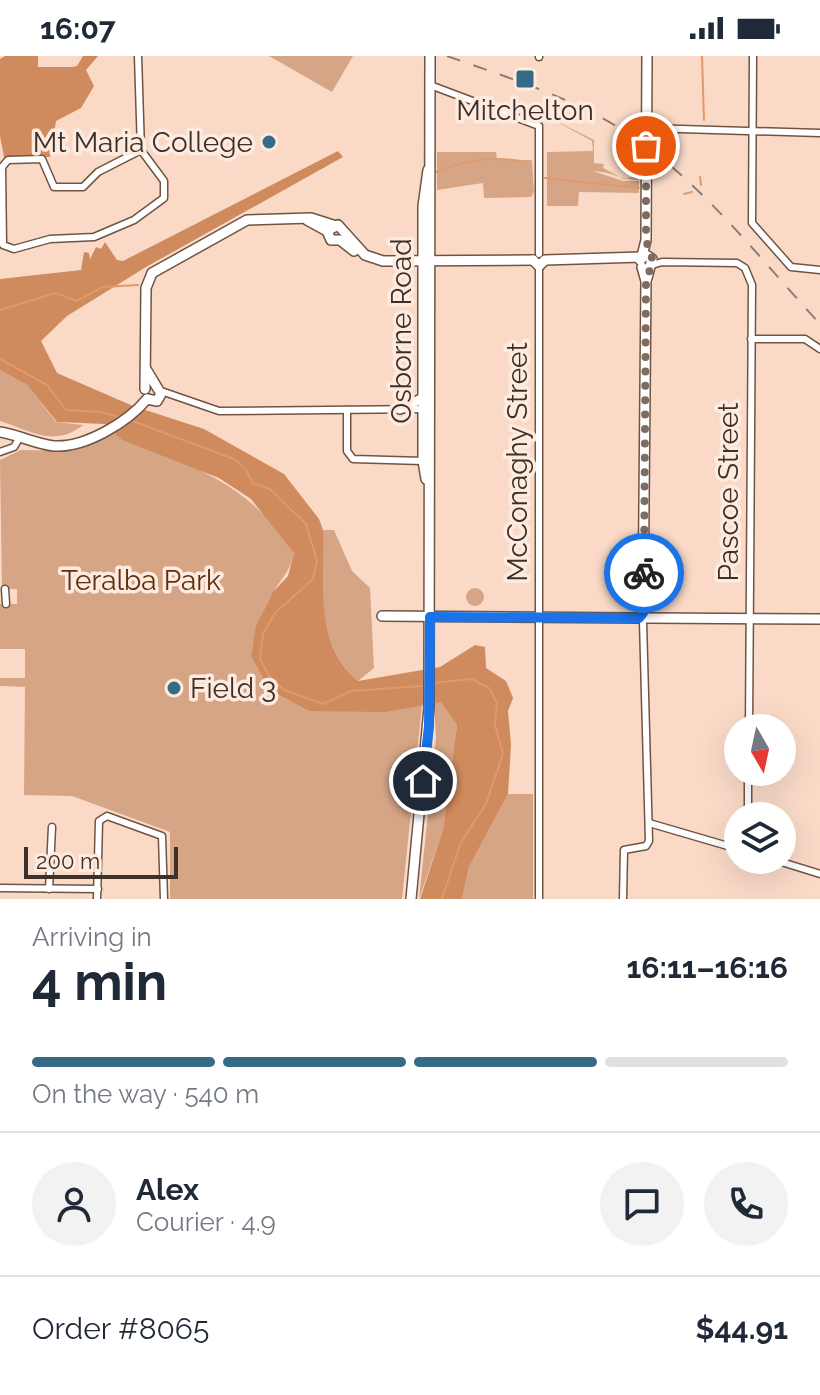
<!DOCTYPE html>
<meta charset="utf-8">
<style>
body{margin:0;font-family:Raleway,sans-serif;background:#f2f2f3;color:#1f2937;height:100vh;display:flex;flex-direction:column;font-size:30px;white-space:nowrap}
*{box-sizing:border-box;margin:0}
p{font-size:26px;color:#747a83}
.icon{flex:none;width:44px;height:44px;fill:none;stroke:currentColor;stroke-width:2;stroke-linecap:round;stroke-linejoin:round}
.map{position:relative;height:843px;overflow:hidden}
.drawer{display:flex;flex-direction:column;background:#fff;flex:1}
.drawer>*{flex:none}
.needle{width:52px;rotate:171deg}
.buttons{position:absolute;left:724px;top:658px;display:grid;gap:16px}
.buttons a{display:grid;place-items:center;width:72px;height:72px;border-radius:50%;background:#fff;box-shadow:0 8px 32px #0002;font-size:40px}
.scale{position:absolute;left:24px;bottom:20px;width:154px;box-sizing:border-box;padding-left:8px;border:4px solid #3c3029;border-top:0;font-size:22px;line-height:28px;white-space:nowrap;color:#3c3029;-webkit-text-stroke:6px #feeadf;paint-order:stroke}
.pin{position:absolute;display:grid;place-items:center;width:68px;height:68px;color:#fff;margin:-34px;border:4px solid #fff;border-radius:50%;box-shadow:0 2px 8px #0007}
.courier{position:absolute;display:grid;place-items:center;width:80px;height:80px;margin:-40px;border:6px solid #1a73e8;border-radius:50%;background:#fff;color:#222;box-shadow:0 2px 10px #0007}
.summary em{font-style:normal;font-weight:700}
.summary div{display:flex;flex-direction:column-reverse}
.summary{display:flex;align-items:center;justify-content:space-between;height:136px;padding:0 32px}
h1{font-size:52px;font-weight:700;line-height:60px}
.bar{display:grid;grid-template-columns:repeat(4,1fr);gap:12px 8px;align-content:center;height:96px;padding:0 32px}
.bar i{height:10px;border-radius:6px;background:#e0e1e3}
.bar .current{background:#366b87}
.bar p{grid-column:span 4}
.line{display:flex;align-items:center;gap:20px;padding:0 32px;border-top:2px solid #e0e1e3}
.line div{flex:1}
.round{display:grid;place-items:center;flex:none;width:84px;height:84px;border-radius:42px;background:#f2f2f3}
.status{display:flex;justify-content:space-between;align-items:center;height:56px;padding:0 40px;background:#fff;direction:ltr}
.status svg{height:22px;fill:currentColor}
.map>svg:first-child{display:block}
.green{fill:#d6a586}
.forest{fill:#cf8a5d}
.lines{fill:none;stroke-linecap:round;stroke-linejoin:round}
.stream{stroke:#df996b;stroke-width:2}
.street-casing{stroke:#6f5443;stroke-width:9}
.secondary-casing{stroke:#6f5443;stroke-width:12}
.street{stroke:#fff;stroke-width:6}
.secondary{stroke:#fff;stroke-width:9}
.rail{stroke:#917c70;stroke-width:2;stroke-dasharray:14 14;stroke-linecap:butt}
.done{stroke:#7e6c60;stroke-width:8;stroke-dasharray:0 14.4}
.route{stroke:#1a73e8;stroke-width:10}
.poi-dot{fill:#366b87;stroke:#feeadf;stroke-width:3}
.labels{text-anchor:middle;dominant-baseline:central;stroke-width:7;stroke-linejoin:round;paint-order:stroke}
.poi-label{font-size:28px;fill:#3c3029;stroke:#feeadf}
.street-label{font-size:28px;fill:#3c3029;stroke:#feeadf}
.park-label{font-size:28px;fill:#5d300d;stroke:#feeadf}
</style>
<div class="status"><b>16:07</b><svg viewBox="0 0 49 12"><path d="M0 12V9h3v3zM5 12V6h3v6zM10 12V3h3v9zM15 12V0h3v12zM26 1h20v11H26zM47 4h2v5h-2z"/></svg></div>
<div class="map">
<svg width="820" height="843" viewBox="0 0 820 843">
<rect width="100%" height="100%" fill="#fadac7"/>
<g class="green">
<path d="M269,0H353L332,36Z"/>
<path d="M548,61L594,84V107L604,108L603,112L624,123L639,119L638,124C622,124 609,115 593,115L623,125H639V137L579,136L578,150H547V96L593,95L592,85Z"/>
<path d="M437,96H496L497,104H532L534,136L531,141L484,142L483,127L437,134Z"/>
<path d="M0,314L27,329L56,366L83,369C55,392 31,375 0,365Z"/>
<path d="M117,375L122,384C195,410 250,428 294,497C288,520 283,519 273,537C261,557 255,577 251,600L387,656L422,649L402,843H170V776L72,740L24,739L25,631L0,630V622H25V593H0V548H17V533H2L0,404L21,394L73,395Z"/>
<path d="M323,474H334L352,515L370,532L374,612L358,625C314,587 323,527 323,474Z"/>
<circle cx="475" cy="541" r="9"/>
<path d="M441,645L457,669L443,774L419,843L436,682L434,647Z"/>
<path d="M508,738H533V843H462L469,811Z"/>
</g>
<g class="forest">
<path d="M5,0H38V11H72L77,10L83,0H98L86,14L94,30L81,52L56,65L50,101H4L0,80V3Z"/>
<path d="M338,95L343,101L146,211L67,260L41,285L57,317L133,350L204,373L284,418L319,463L323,474C325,527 313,588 358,625L440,611L475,589L485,591L486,612L506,625L513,642L508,655L511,689L508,738L469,811L462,843H420L443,774L457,669L441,646L387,656L310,655L270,634L251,600L256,570L273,536L288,520L294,497L251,443L219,422L122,384L105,368L57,366L27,329L0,314V223L81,214L84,196L89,197L90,203L96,191L101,193L105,186L117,204L123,205Z"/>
</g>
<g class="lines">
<g class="stream">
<path d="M702,0L704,64"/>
<path d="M436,116C466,104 489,100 521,105"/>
<path d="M700,121L701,129"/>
<path d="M545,122L639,132"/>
<path d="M684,138L692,136"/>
<path d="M0,254L56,237L77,245L103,231L138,229"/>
<path d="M0,303L47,329L66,354L101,356L120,361"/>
<path d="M130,364L234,403L246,413L252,427L270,433L306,468L317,505L313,523L275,557L263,578L260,603L269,620L284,634L323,648L351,635L423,630"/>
<path d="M433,627L472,623L489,632L497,647L495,669L503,698L486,748L461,786L442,843"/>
</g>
<g class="street-casing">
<g id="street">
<path d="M138,0L141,94L164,125V142L134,164L94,181L50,183L14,193L3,189L2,111L8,104L42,103L54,131H83L98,116L141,94"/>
<path d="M539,0V1"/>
<path d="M753,0L752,167L791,211L820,214"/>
<path d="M430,29L539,70V198"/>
<path d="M647,72L820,77"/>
<path d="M652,209L662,206L737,207L745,212L752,229L749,672"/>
<path d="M539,210V843"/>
<path d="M751,283H805L820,293"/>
<path d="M161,335L219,355L426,353"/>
<path d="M347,354V395L353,403L423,405"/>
<path d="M0,396L14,391L20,381"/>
<path d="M5,533L6,548"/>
<path d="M748,760V716"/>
<path d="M649,767L738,793"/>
<path d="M775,804L820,818"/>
<path d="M0,832L98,833"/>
<path d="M49,833L52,771"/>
<path d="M97,843L99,765L107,760L162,780L164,843"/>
<path d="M623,843L624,794L646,790L649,785L643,565"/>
</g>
</g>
<g class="secondary-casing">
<g id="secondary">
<path d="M307,164L327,175L331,184H340L354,195"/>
<path d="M327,175L338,169L365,199L383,205L533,204"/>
<path d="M642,200L646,184L647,0"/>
<path d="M533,204L539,210L545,204L641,201"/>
<path d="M640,204L646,199L652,203L647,222"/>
<path d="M642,211L646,225L643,557"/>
<path d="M146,313L161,338L157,345L147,343"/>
<path d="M145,333L146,232L152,217L247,164L311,162L333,169"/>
<path d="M400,353L423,342"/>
<path d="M0,376C19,379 36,388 54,390C85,392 128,366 147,343"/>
<path d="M426,423L423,405V150L428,114"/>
<path d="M382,560L639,562"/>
<path d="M647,562L820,563"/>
<path d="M411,843L429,652L430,0"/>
</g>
</g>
<use href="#street" class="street"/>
<use href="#secondary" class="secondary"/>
<path class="rail" d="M447,0C506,21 568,40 621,73C696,119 760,203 820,268"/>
</g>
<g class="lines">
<path class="done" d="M644,517L646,225L653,205L646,184V90"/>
<path class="route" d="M423,725L429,670L430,561L639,562L643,557L644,517"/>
</g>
<g class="poi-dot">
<rect x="515" y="13" width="20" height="20" rx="4"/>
<circle cx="269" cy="86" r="8"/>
<circle cx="174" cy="632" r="8"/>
</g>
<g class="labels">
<g class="poi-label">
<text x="525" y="54">Mitchelton</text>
<text x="253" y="86" text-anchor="end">Mt Maria College</text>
<text x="190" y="632" text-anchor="start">Field 3</text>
</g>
<g class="street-label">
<text transform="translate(401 275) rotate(-90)">Osborne Road</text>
<text transform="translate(517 406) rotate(-90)">McConaghy Street</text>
<text transform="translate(728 436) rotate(-90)">Pascoe Street</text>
</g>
<g class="park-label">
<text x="141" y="524">Teralba Park</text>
</g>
</g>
</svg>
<div class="buttons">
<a><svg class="needle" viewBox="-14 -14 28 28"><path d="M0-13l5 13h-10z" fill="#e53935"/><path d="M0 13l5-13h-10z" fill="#747a83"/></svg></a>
<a><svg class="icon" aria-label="layers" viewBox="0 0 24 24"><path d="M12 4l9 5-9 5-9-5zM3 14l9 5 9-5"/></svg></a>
</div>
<div class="scale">200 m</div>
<div class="pin" style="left:646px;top:90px;background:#ea580c"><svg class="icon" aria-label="bag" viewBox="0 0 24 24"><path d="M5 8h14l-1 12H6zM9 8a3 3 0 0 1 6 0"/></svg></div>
<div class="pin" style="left:423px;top:725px;background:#1f2937"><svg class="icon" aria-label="home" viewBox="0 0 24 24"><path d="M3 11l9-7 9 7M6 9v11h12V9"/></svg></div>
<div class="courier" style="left:644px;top:517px"><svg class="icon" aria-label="bike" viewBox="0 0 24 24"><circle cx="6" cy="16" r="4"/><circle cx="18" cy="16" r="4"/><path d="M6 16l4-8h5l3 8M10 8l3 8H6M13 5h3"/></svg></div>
</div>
<section class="drawer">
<div class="summary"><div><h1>4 min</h1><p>Arriving in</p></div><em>16:11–16:16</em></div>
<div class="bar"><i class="current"></i><i class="current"></i><i class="current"></i><i></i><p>On the way · 540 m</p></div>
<div class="line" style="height:144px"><a class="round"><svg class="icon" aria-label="person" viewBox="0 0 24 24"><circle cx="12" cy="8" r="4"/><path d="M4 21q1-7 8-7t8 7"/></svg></a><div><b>Alex</b><p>Courier · 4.9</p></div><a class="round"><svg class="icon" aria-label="chat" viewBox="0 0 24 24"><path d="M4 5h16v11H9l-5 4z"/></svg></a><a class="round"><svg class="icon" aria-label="phone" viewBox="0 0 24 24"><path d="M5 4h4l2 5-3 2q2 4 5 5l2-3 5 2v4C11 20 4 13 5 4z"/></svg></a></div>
<div class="line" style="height:104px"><div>Order #8065</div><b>$44.91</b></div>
</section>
